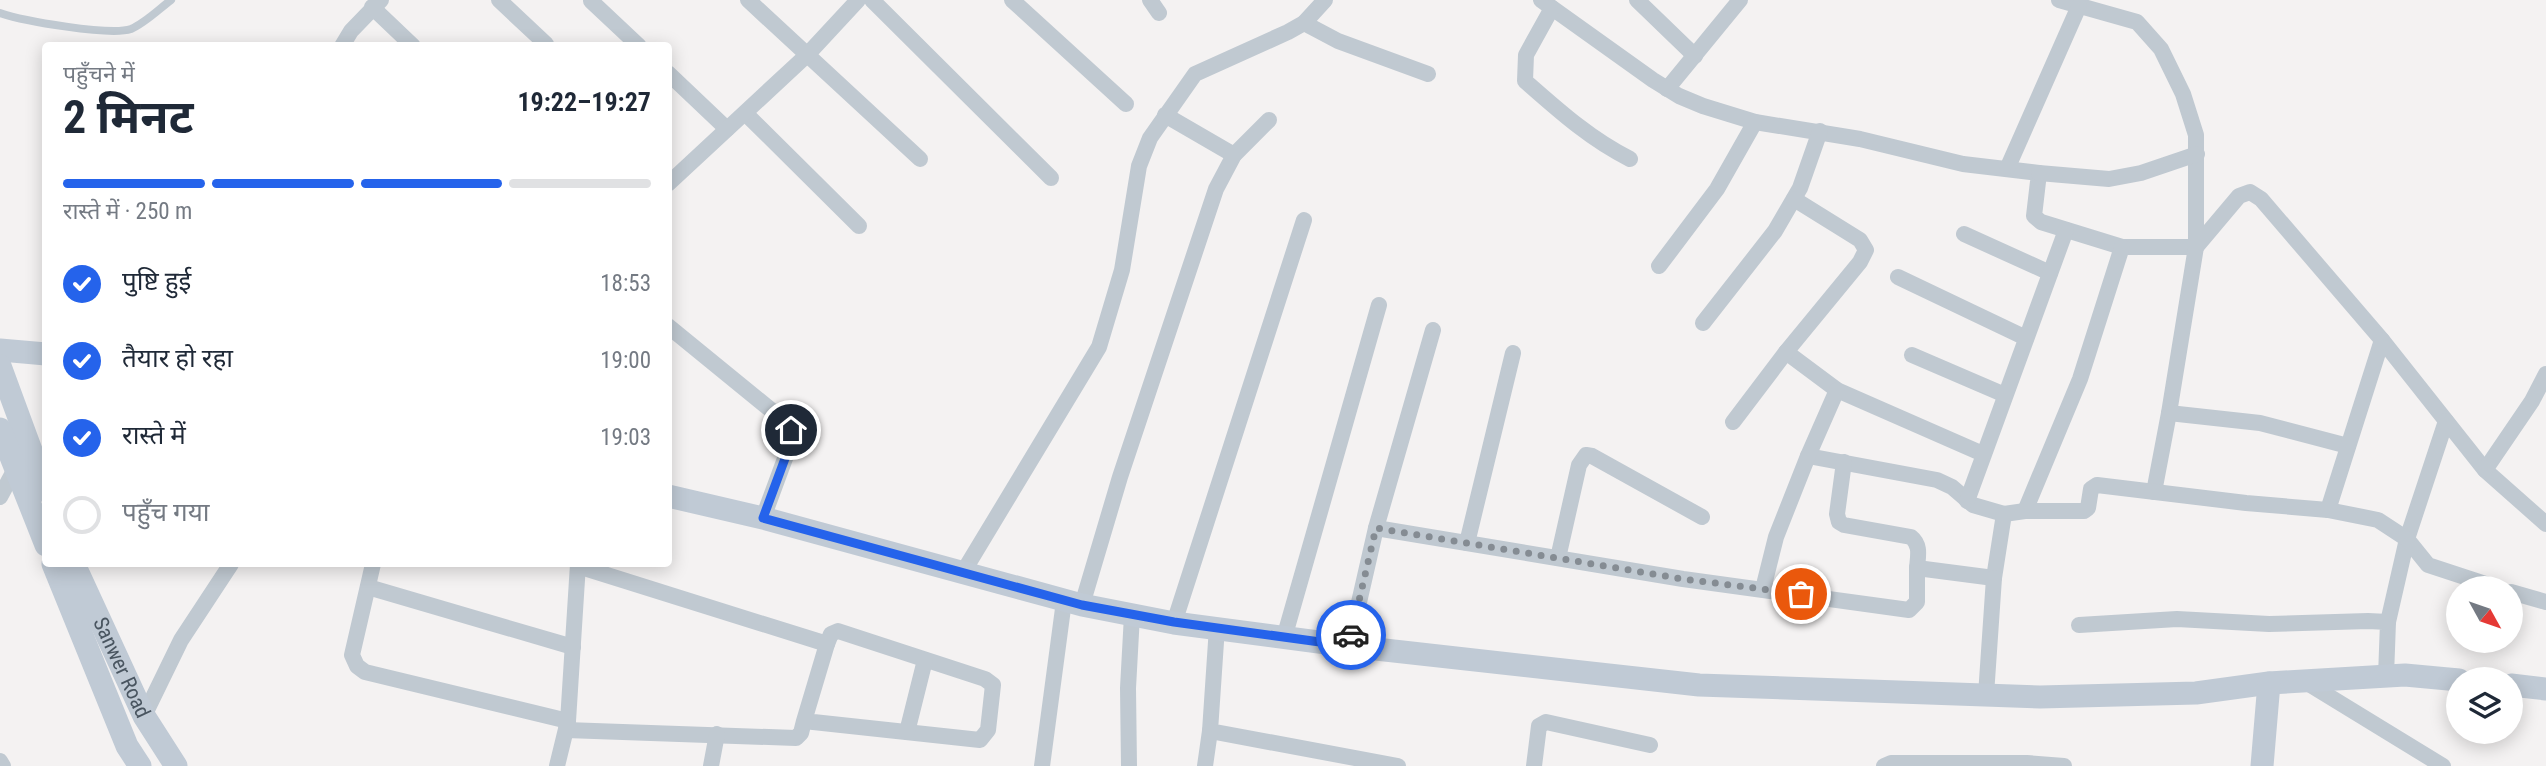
<!DOCTYPE html>
<html lang="hi">
<meta charset="utf-8">
<style>
body{margin:0;font-family:"Roboto Condensed","Noto Sans Devanagari",sans-serif;background:#f6f6f7;color:#1f2937;height:100vh;display:flex;flex-direction:column;font-size:26px;white-space:nowrap}
*{box-sizing:border-box;margin:0}
p{font-size:23px;color:#747a83}
.icon{flex:none;width:38px;height:38px;fill:none;stroke:currentColor;stroke-width:2;stroke-linecap:round;stroke-linejoin:round}
.map{position:relative;flex:1;overflow:hidden}
.drawer{position:absolute;left:42px;top:42px;width:630px;height:525px;display:flex;flex-direction:column;background:#fff;border-radius:7px;box-shadow:0 4px 18px #0003}
.drawer>*{flex:none}
.needle{width:46px;rotate:130deg}
.fabs{position:absolute;left:2446px;top:576px;display:grid;gap:14px}
.fabs a{display:grid;place-items:center;width:77px;height:77px;border-radius:50%;background:#fff;box-shadow:0 4px 18px #0003;font-size:35px}
.pin{position:absolute;display:grid;place-items:center;width:60px;height:60px;color:#fff;margin:-30px;border:4px solid #fff;border-radius:50%;box-shadow:0 2px 7px #0007}
.courier{position:absolute;display:grid;place-items:center;width:70px;height:70px;margin:-35px;border:5px solid #2563eb;border-radius:50%;background:#fff;color:#222;box-shadow:0 2px 9px #0007}
.summary em{font-style:normal;font-weight:700}
.summary div{display:flex;flex-direction:column-reverse}
.summary{display:flex;align-items:center;justify-content:space-between;height:119px;padding:0 21px}
h1{font-size:46px;font-weight:700;line-height:52px}
.bar{display:grid;grid-template-columns:repeat(4,1fr);gap:10px 7px;align-content:center;height:84px;padding:0 21px}
.bar i{height:9px;border-radius:5px;background:#e0e1e3}
.bar .selected{background:#2563eb}
.bar p{grid-column:span 4}
ol{padding:0 21px;list-style:none}
li{display:flex;align-items:center;gap:21px;height:77px}
li p{margin-inline-start:auto}
li .icon{padding:7px;border-radius:50%;background:#2563eb;color:#fff;stroke-width:4}
li:last-child{color:#747a83}
li i{width:38px;height:38px;border:4px solid #e0e1e3;border-radius:50%}
.map>svg:first-child{display:block}
.lines{fill:none;stroke-linecap:round;stroke-linejoin:round}
.lane{stroke:#c0c9d1;stroke-width:8}
.street{stroke:#c0c9d1;stroke-width:16}
.secondary{stroke:#c0cad5;stroke-width:23}
.done{stroke:#858c93;stroke-width:7;stroke-dasharray:0 12.6}
.route{stroke:#2563eb;stroke-width:9}
.labels{text-anchor:middle;dominant-baseline:central;stroke-width:7;stroke-linejoin:round;paint-order:stroke}
.street-label{font-size:21px;fill:#495560;stroke:#fff}
</style>
<div class="map">
<svg width="2546" height="766" viewBox="0 0 2546 766">
<rect width="100%" height="100%" fill="#f4f2f2"/>
<g class="lines">
<path class="lane" d="M0,13C23,21 110,36 131,29C145,23 158,10 171,0"/>
<g class="street">
<path d="M499,0L546,44"/>
<path d="M748,0L920,159"/>
<path d="M872,0L1051,178"/>
<path d="M1012,0L1126,104"/>
<path d="M1150,0L1159,13"/>
<path d="M1541,0L1653,80L1679,96L1703,106L1755,122L1860,139L1963,164L2039,173L2034,216L2041,222L2122,247H2196L2239,196L2250,192L2261,199L2382,340L2485,470L2546,524"/>
<path d="M1637,0L1695,56"/>
<path d="M2059,0L2137,22L2161,49L2183,94L2196,135V247L2169,413L2154,492"/>
<path d="M591,1L639,46"/>
<path d="M372,7L413,46"/>
<path d="M1552,8L1526,55L1525,81C1558,110 1590,139 1630,159"/>
<path d="M1304,23L1338,41L1428,74"/>
<path d="M342,46L351,31L381,0"/>
<path d="M668,73L727,129"/>
<path d="M1667,89L1740,0"/>
<path d="M746,114L859,226"/>
<path d="M1165,115L1234,155"/>
<path d="M2007,169L2079,6"/>
<path d="M2039,173L2109,179L2141,173L2197,154"/>
<path d="M668,184L807,55L858,0"/>
<path d="M1964,234L2050,273"/>
<path d="M1659,266L1717,189L1755,122"/>
<path d="M1898,277L2026,338"/>
<path d="M1703,323L1775,231L1800,188L1820,131"/>
<path d="M668,326L782,419L791,430L790,445L763,518"/>
<path d="M1786,352L1837,390L1983,454"/>
<path d="M1912,355L2005,395"/>
<path d="M2169,413L2260,423L2348,446"/>
<path d="M1733,422L1786,352L1860,262L1866,250L1860,240L1794,199"/>
<path d="M1808,456L1937,480L1952,487L1973,505L2004,514"/>
<path d="M1844,462L1837,514L1839,522L1844,525L1911,537C1921,545 1918,556 1917,568"/>
<path d="M2485,470L2532,401L2546,374"/>
<path d="M0,497L15,469"/>
<path d="M1967,501L2066,230"/>
<path d="M2328,510L2382,340"/>
<path d="M2025,511L2080,379L2122,247"/>
<path d="M1376,528L1433,330"/>
<path d="M1467,543L1513,353"/>
<path d="M1558,558L1579,465L1586,455L1592,456L1702,517"/>
<path d="M373,564L352,655L357,666L365,672L568,721"/>
<path d="M578,566L827,644"/>
<path d="M962,574L1099,347L1122,270L1139,166L1150,138L1195,74L1288,32L1304,23L1325,0"/>
<path d="M368,587L573,647"/>
<path d="M1763,589L1776,537L1808,456L1837,390"/>
<path d="M2511,592L2546,602"/>
<path d="M1082,605L1120,477L1216,189L1234,155L1269,120"/>
<path d="M2388,622L2407,539L2446,421"/>
<path d="M1174,623L1304,220"/>
<path d="M2079,625L2177,619L2269,624L2368,621L2388,622L2386,676"/>
<path d="M1217,627L1210,731L1398,766"/>
<path d="M1284,638L1379,305"/>
<path d="M1349,646L1376,528L1683,579L1909,610L1917,602V568L1994,578L2004,514L2025,511H2084L2088,508L2091,489L2097,485L2246,503L2328,510L2378,520L2407,539L2428,565L2498,588"/>
<path d="M2304,681L2443,766"/>
<path d="M1986,695L1994,578"/>
<path d="M144,716L181,640L231,564"/>
<path d="M566,730L796,738L801,733L804,721L827,644L831,634L838,631L985,679L993,685L988,730L980,740L804,721"/>
<path d="M907,732L925,660"/>
<path d="M0,761L3,766"/>
<path d="M557,766L568,721L578,564"/>
<path d="M711,766L717,734"/>
<path d="M1042,766L1064,601"/>
<path d="M1129,766L1128,688L1132,615"/>
<path d="M1205,766L1210,731"/>
<path d="M1534,766L1539,726L1546,722L1650,745"/>
<path d="M1884,766L1891,763H2027L2064,766"/>
</g>
<g class="secondary">
<path d="M0,350L46,354"/>
<path d="M0,366L46,491"/>
<path d="M0,429L46,545"/>
<path d="M668,496L763,518L1082,605L1174,623L1349,646L1699,685L2040,697L2196,693L2269,683L2405,675L2459,680"/>
<path d="M53,564L127,746L140,766"/>
<path id="s1" d="M74,564L144,716L176,766"/>
<path d="M2511,685L2546,689"/>
<path d="M2262,766L2269,683"/>
</g>
</g>
<g class="lines">
<path class="done" d="M1351,635L1376,528L1683,579L1801,594"/>
<path class="route" d="M791,430L790,445L763,518L1082,605L1174,622L1349,646L1351,635"/>
</g>
<g class="labels">
<g class="street-label">
<text stroke="none"><textPath href="#s1" startOffset="114">Sanwer Road</textPath></text>
</g>
</g>
</svg>
<div class="fabs">
<a><svg class="needle" viewBox="-14 -14 28 28"><path d="M0-13l5 13h-10z" fill="#e53935"/><path d="M0 13l5-13h-10z" fill="#747a83"/></svg></a>
<a><svg class="icon" aria-label="layers" viewBox="0 0 24 24"><path d="M12 4l9 5-9 5-9-5zM3 14l9 5 9-5"/></svg></a>
</div>
<div class="pin" style="left:1801px;top:594px;background:#ea580c"><svg class="icon" aria-label="bag" viewBox="0 0 24 24"><path d="M5 8h14l-1 12H6zM9 8a3 3 0 0 1 6 0"/></svg></div>
<div class="pin" style="left:791px;top:430px;background:#1f2937"><svg class="icon" aria-label="home" viewBox="0 0 24 24"><path d="M3 11l9-7 9 7M6 9v11h12V9"/></svg></div>
<div class="courier" style="left:1351px;top:635px"><svg class="icon" aria-label="car" viewBox="0 0 24 24"><path d="M5 17H2v-5l4-1 3-4h7l3 4 3 1v5h-3M9 17h6M6 11h13"/><circle cx="7" cy="17" r="2"/><circle cx="17" cy="17" r="2"/></svg></div>
<section class="drawer">
<div class="summary"><div><h1>2 मिनट</h1><p>पहुँचने में</p></div><em>19:22–19:27</em></div>
<div class="bar"><i class="selected"></i><i class="selected"></i><i class="selected"></i><i></i><p>रास्ते में · 250 m</p></div>
<ol>
<li><svg class="icon" aria-label="check" viewBox="0 0 24 24"><path d="M5 12l5 5 9-10"/></svg>पुष्टि हुई<p>18:53</p></li>
<li><svg class="icon" aria-label="check" viewBox="0 0 24 24"><path d="M5 12l5 5 9-10"/></svg>तैयार हो रहा<p>19:00</p></li>
<li><svg class="icon" aria-label="check" viewBox="0 0 24 24"><path d="M5 12l5 5 9-10"/></svg>रास्ते में<p>19:03</p></li>
<li><i></i>पहुँच गया</li>
</ol>
</section>
</div>
